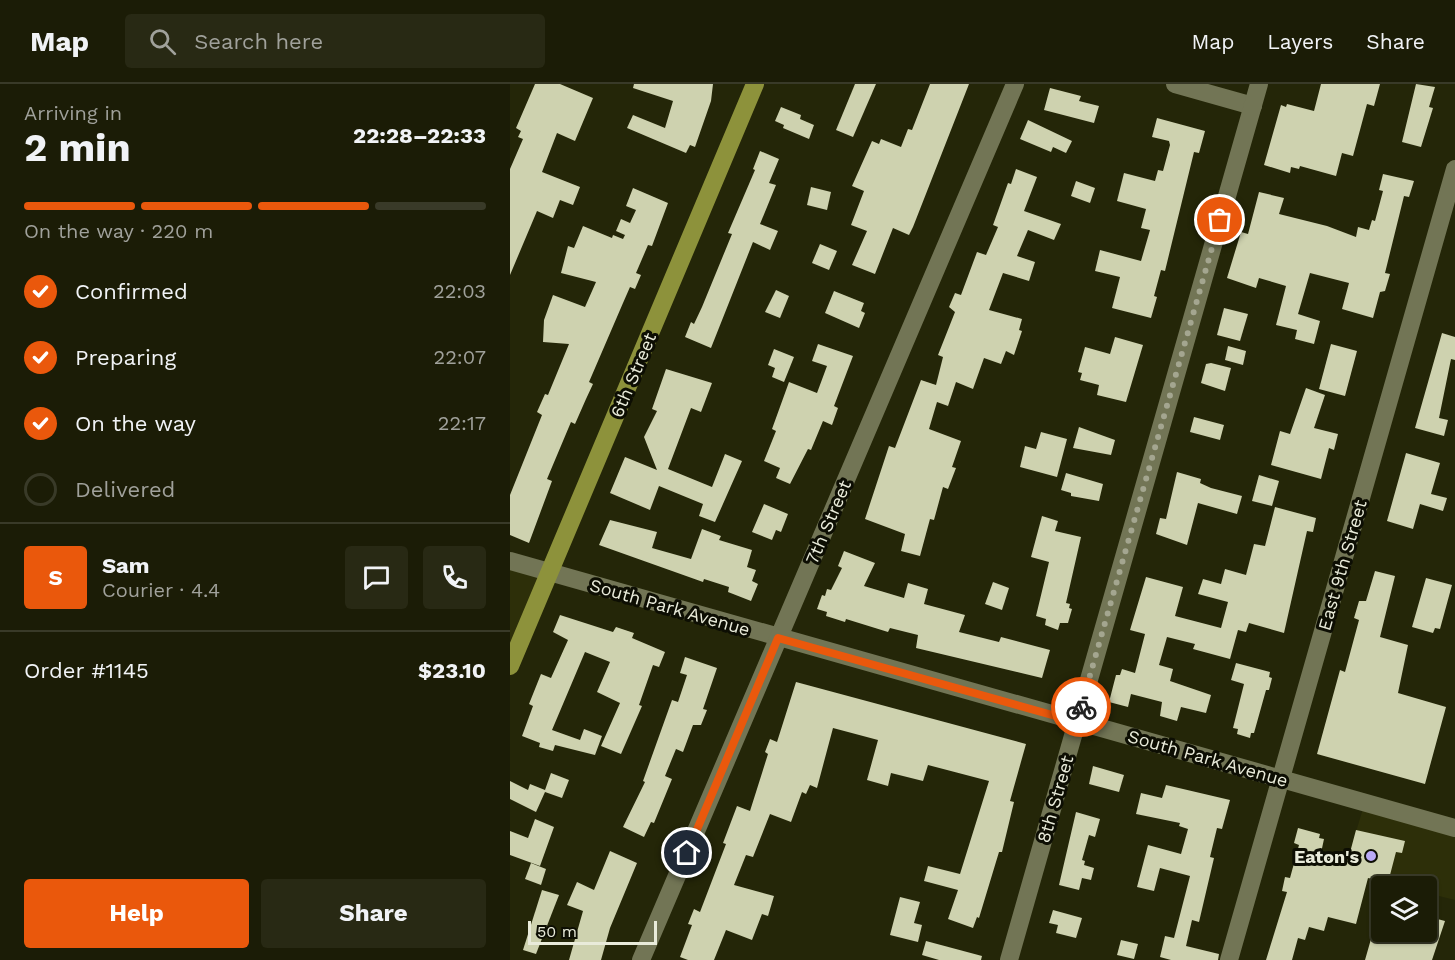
<!DOCTYPE html>
<meta charset="utf-8">
<style>
body{margin:0;font-family:"Work Sans",sans-serif;background:#282914;color:#f1f3f6;height:100vh;display:flex;flex-direction:column;font-size:22px;white-space:nowrap}
*{box-sizing:border-box;margin:0}
p{font-size:20px;color:#a0a19b}
.icon{flex:none;width:33px;height:33px;fill:none;stroke:currentColor;stroke-width:2;stroke-linecap:round;stroke-linejoin:round}
.map{position:relative;flex:1;overflow:hidden}
.panel{display:flex;flex-direction:column;background:#1b1c06;width:510px}
.panel>*{flex:none}
.buttons{position:absolute;left:861px;top:792px;display:grid;gap:12px}
.buttons a{display:grid;place-items:center;width:66px;height:66px;border-radius:6px;background:#1b1c06;box-shadow:0 2px 4px #0004,0 0 0 2px #393a28;font-size:30px}
.scale{position:absolute;left:18px;bottom:15px;width:129px;box-sizing:border-box;padding-left:6px;border:3px solid #e9ebda;border-top:0;font-size:16px;line-height:21px;white-space:nowrap;color:#e9ebda;-webkit-text-stroke:4px #0d0e03;paint-order:stroke}
.pin{position:absolute;display:grid;place-items:center;width:51px;height:51px;color:#fff;margin:-26px;border:3px solid #fff;border-radius:50%;box-shadow:0 2px 6px #0007}
.courier{position:absolute;display:grid;place-items:center;width:60px;height:60px;margin:-30px;border:4px solid #ea580c;border-radius:50%;background:#fff;color:#222;box-shadow:0 2px 8px #0007}
.head em{font-style:normal;font-weight:700}
.head div{display:flex;flex-direction:column-reverse}
.head{display:flex;align-items:center;justify-content:space-between;height:102px;padding:0 24px}
h1{font-size:39px;font-weight:700;line-height:45px}
.bar{display:grid;grid-template-columns:repeat(4,1fr);gap:9px 6px;align-content:center;height:72px;padding:0 24px}
.bar i{height:8px;border-radius:4px;background:#393a28}
.bar .active{background:#ea580c}
.bar p{grid-column:span 4}
.line{display:flex;align-items:center;gap:15px;padding:0 24px;border-top:2px solid #393a28}
.line div{flex:1}
.round{display:grid;place-items:center;flex:none;width:63px;height:63px;border-radius:6px;background:#282914}
ol{padding:0 24px;list-style:none}
li{display:flex;align-items:center;gap:18px;height:66px}
li p{margin-inline-start:auto}
li .icon{padding:6px;border-radius:50%;background:#ea580c;color:#fff;stroke-width:4}
li:last-child{color:#a0a19b}
li i{width:33px;height:33px;border:3px solid #393a28;border-radius:50%}
.primary-button{display:flex;gap:12px;margin-top:auto;padding:12px 24px}
.primary-button a{flex:1;height:69px;border-radius:6px;background:#ea580c;color:#fff;font-size:24px;font-weight:700;line-height:69px;text-align:center}
.primary-button a+a{background:#282914;color:#f1f3f6}
header{display:flex;align-items:center;gap:36px;box-sizing:border-box;height:84px;padding:0 30px;background:#1b1c06;border-bottom:2px solid #393a28}
header strong{font-size:28px}
nav{display:flex;gap:33px;margin-inline-start:auto;font-size:21px}
.search{width:420px;height:54px;background:#282914;display:flex;align-items:center;gap:15px;box-sizing:border-box;padding:0 21px;border-radius:6px;color:#a0a19b;font-size:22px}
main{display:flex;flex:1;min-height:0}
.map>svg:first-child{display:block}
.built{fill:#2d2f09}
.building{fill:#ced2af}
.lines{fill:none;stroke-linecap:round;stroke-linejoin:round}
.minor{stroke:#727555;stroke-width:18}
.major{stroke:#8d923b;stroke-width:18}
.done{stroke:#a4a690;stroke-width:6;stroke-dasharray:0 10.8}
.route{stroke:#ea580c;stroke-width:8}
.poi-dot{fill:#baaaf6;stroke:#0d0e03;stroke-width:2}
.labels{text-anchor:middle;dominant-baseline:central;stroke-width:6;stroke-linejoin:round;paint-order:stroke}
.street-label{font-size:18px;fill:#e9ebda;stroke:#0d0e03}
.poi-label{font-size:18px;font-weight:bold;fill:#e9ebda;stroke:#0d0e03;text-anchor:end}
</style>
<header>
<strong>Map</strong>
<div class="search"><svg class="icon" aria-label="search" viewBox="0 0 24 24"><circle cx="10" cy="10" r="6"/><path d="M15 15l6 6"/></svg>Search here</div>
<nav><a>Map</a><a>Layers</a><a>Share</a></nav>
</header>
<main>
<section class="panel">
<div class="head"><div><h1>2 min</h1><p>Arriving in</p></div><em>22:28–22:33</em></div>
<div class="bar"><i class="active"></i><i class="active"></i><i class="active"></i><i></i><p>On the way · 220 m</p></div>
<ol>
<li><svg class="icon" aria-label="check" viewBox="0 0 24 24"><path d="M5 12l5 5 9-10"/></svg>Confirmed<p>22:03</p></li>
<li><svg class="icon" aria-label="check" viewBox="0 0 24 24"><path d="M5 12l5 5 9-10"/></svg>Preparing<p>22:07</p></li>
<li><svg class="icon" aria-label="check" viewBox="0 0 24 24"><path d="M5 12l5 5 9-10"/></svg>On the way<p>22:17</p></li>
<li><i></i>Delivered</li>
</ol>
<div class="line" style="height:108px"><b class="round" style="background:#ea580c;color:#fff">S</b><div><b>Sam</b><p>Courier · 4.4</p></div><a class="round"><svg class="icon" aria-label="chat" viewBox="0 0 24 24"><path d="M4 5h16v11H9l-5 4z"/></svg></a><a class="round"><svg class="icon" aria-label="phone" viewBox="0 0 24 24"><path d="M5 4h4l2 5-3 2q2 4 5 5l2-3 5 2v4C11 20 4 13 5 4z"/></svg></a></div>
<div class="line" style="height:78px"><div>Order #1145</div><b>$23.10</b></div>
<div class="primary-button"><a>Help</a><a>Share</a></div>
</section>
<div class="map">
<svg width="945" height="876" viewBox="0 0 945 876">
<rect width="100%" height="100%" fill="#242608"/>
<g class="built">
<path d="M0,477L40,488L0,582Z"/>
<path d="M855,718L945,744V816L917,809L916,802H893L834,787Z"/>
</g>
<g class="building">
<path d="M25,0H50L83,14L65,57L47,49L32,88L70,103L63,121L50,116L43,134L27,127L0,191V85L13,55L8,53L11,47L6,44Z"/>
<path d="M124,0H203L201,17L185,63L180,61L176,69L117,44L123,31L155,44L163,17L123,4Z"/>
<path d="M345,0H366L343,53L326,46Z"/>
<path d="M420,0H459L403,143L399,151L383,144L365,190L342,181L357,147L341,141L354,107L342,102L362,57L369,60L371,55L391,63L398,45L402,46Z"/>
<path d="M811,0H870L864,22L857,20L843,72L832,69L826,92L790,82L789,85L781,83L780,89L754,81L771,21L776,23L777,20L804,27Z"/>
<path d="M906,0L925,3L919,23L923,24L911,63L892,58Z"/>
<path d="M540,4L571,12L569,17L589,22L584,39L534,26Z"/>
<path d="M271,23L291,31L290,35L304,41L299,55L273,44L274,41L265,37Z"/>
<path d="M647,34L695,47L689,69L684,68L655,187L651,186L644,212L647,213L641,234L602,224L610,193L585,187L590,166L631,177L640,146L631,144L636,125L607,117L614,89L645,97L648,86L653,87L660,61L659,57L642,53Z"/>
<path d="M518,36L562,57L556,69L543,63L541,68L510,55Z"/>
<path d="M250,67L269,75L259,99L266,101L250,140L268,147L260,166L243,158L201,264L175,253L181,238L184,240L192,223L222,150L218,149L245,86L243,85Z"/>
<path d="M506,85L527,93L514,127L551,140L544,156L518,146L507,172L525,178L519,197L493,189L479,226L512,235L509,246L512,247L504,271L496,267L491,280L474,274L463,305L446,298L438,322L427,318L419,345L451,357L442,383L446,384L438,405L433,403L424,436L420,435L410,472L391,467L395,450L355,435L379,362L385,364L411,296L426,301L433,273L428,271L445,228L439,223L445,209L451,211L467,168L476,171L488,143L483,141L498,99L501,100Z"/>
<path d="M873,90L904,97L899,113L894,112L875,189L880,190L875,207L870,208L863,234L832,225L839,199L800,189L788,230L810,237L804,260L785,255L787,246L766,241L776,202L749,194L746,204L717,194L731,148L738,150L749,108L774,114L769,130L817,142L846,153L848,143L859,146L862,136L865,137L873,107L869,106Z"/>
<path d="M566,97L585,104L580,119L561,112Z"/>
<path d="M301,103L321,108L317,126L297,121Z"/>
<path d="M123,104L158,119L142,162L138,161L126,189L131,191L125,205L120,203L113,219L79,298L83,300L76,315L65,340L61,338L37,395L42,397L19,459L0,451V411L32,331L27,328L35,310L38,311L59,260L33,258L34,236L43,211L75,223L86,198L51,189L58,162L64,164L73,142L102,154L103,151L113,155L115,151L106,147L111,135L120,139L126,126L116,122Z"/>
<path d="M310,160L327,167L319,186L302,179Z"/>
<path d="M266,206L279,212L270,234L255,228Z"/>
<path d="M324,207L354,219L351,227L355,229L349,244L315,229Z"/>
<path d="M714,224L738,230L730,257L707,251Z"/>
<path d="M932,249L945,253V276L941,275L929,334L938,336L934,352L905,344Z"/>
<path d="M605,253L633,261L616,318L587,311L589,301L570,296L572,289L568,288L575,263L600,270Z"/>
<path d="M308,260L343,272L324,322L328,324L322,341L313,337L301,366L298,365L280,400L266,394L270,384L254,377L266,347L262,345L279,298L307,309L317,282L302,277Z"/>
<path d="M821,260L847,267L835,312L809,305Z"/>
<path d="M718,262L736,267L733,281L715,276Z"/>
<path d="M264,265L284,273L274,298L262,293L265,284L258,281Z"/>
<path d="M701,279L721,284L715,307L691,299L696,280Z"/>
<path d="M156,285L202,299L191,328L181,324L158,385L202,403L215,370L232,377L205,438L189,432L193,420L149,402L140,426L100,409L115,373L147,386L134,353L147,327L142,325Z"/>
<path d="M796,304L815,311L804,344L828,350L824,366L819,364L811,395L761,381L770,347L780,350Z"/>
<path d="M684,333L714,341L710,356L680,348Z"/>
<path d="M569,343L605,356L601,371L563,364Z"/>
<path d="M531,348L557,355L547,393L510,383L515,362L526,365Z"/>
<path d="M896,369L930,379L921,410L937,414L933,427L910,420L903,445L877,437Z"/>
<path d="M667,388L691,395L690,399L701,404L732,412L727,430L688,419L677,461L646,450L650,434L656,435Z"/>
<path d="M556,389L593,400L589,417L561,412V409L551,406Z"/>
<path d="M749,391L769,397L762,422L742,417Z"/>
<path d="M254,420L278,430L271,448L266,446L262,456L242,448Z"/>
<path d="M765,423L806,434L803,448L797,447L774,549L739,539L736,548L728,546L720,575L683,565L685,560L657,553L649,581L663,585L660,597L701,611L696,629L671,623L667,637L650,632L652,618L621,610L618,623L599,618L606,591H610L612,585L625,589L635,550L620,546L636,493L673,503L665,532L711,544L718,518L688,510L693,495L711,500L715,485L736,491L744,460L755,462Z"/>
<path d="M532,432L548,437L545,447L571,453L556,519L560,520L559,524L562,525L558,539H550L548,546L535,541L536,535L526,532L539,478L521,473Z"/>
<path d="M100,436L147,448L142,464L181,475L192,445L211,452L209,456L242,466L237,483L246,486L242,497L248,500L241,517L218,508L219,503L194,495L193,498L89,461Z"/>
<path d="M334,467L365,479L354,502L394,514L398,499L418,505L414,520L455,531L449,548L489,558L491,553L540,566L532,594L406,564L408,551L380,544L378,548L336,535L335,538L316,532L317,528L307,525L312,511L315,512L317,505L321,506L332,484L328,482Z"/>
<path d="M865,487L885,492L870,553L898,561L888,609L936,623L915,700L807,670L830,586L835,588L849,536L844,534L849,517H856Z"/>
<path d="M916,494L942,501L930,545L925,544L923,549L902,543Z"/>
<path d="M483,498L499,504L492,526L475,520Z"/>
<path d="M50,531L103,548L106,543L124,549L122,554L155,568L149,583L143,581L129,621L132,622L111,670L91,662L110,619L87,608L100,578L75,568L42,646L70,656L74,645L92,652L85,671L45,661L43,667L29,663L30,659L12,652L23,622L19,620L31,590L41,594L58,556L43,548Z"/>
<path d="M175,573L207,584L193,625L197,626L191,641H183L173,668L166,665L155,692L162,695L144,739L141,738L134,753L113,743L135,698L133,697L162,616L168,618L177,591L170,589Z"/>
<path d="M726,579L760,588L759,593L762,594L759,606H756L744,649H741L740,654L727,650L728,645L723,644L734,600L721,596Z"/>
<path d="M286,598L516,660L500,717L504,718L492,768H489L469,834L467,833L463,844L438,835L448,806L414,797L418,782L450,790L479,697L418,681L413,697L381,689L378,702L357,696L368,656L323,644L307,704L300,701L296,710L292,708L281,738L260,730L243,773L236,771L224,801L264,812L258,832L252,830L242,856L216,846L204,876H178L170,873L182,841L178,840L184,825L190,828L216,760L213,759L227,722L240,727L258,670L255,668L260,655L267,658Z"/>
<path d="M583,682L614,691L609,708L579,700Z"/>
<path d="M41,689L59,696L52,714L35,708L26,728L0,715V697L18,706L20,700L35,706Z"/>
<path d="M656,701L720,716L712,745L707,744L700,773L704,774L689,838L682,836L676,862L709,870L708,876H661L650,873L655,852L664,854L680,792L650,784L644,807L627,803L638,761L671,770L678,745L669,742L670,739L626,730L631,709L652,714Z"/>
<path d="M566,728L590,735L585,753L579,751L572,776L575,777L574,781L584,784L581,796L572,794L569,806L549,801Z"/>
<path d="M25,735L44,743L30,782L0,771V747L18,754Z"/>
<path d="M788,744L810,750L809,754L814,755L811,769L838,776L846,746L895,757L892,769L886,768L880,791L876,790L874,798L858,794L846,840L818,833L814,847L799,843L795,856L788,854L782,876H756L777,808L772,807L775,793L780,794L789,761L784,759Z"/>
<path d="M100,767L127,779L100,844L91,876H59L73,827L57,821L67,798L84,806Z"/>
<path d="M21,779L36,785L31,801L15,795Z"/>
<path d="M32,806L49,811L26,870L13,866Z"/>
<path d="M390,813L410,818L404,839L412,841L408,858L380,851Z"/>
<path d="M543,826L572,834L566,854L546,849L548,841L539,839Z"/>
<path d="M916,832L935,837L922,876H855L863,848H916Z"/>
<path d="M611,856L628,860L624,875L607,871Z"/>
<path d="M416,857L472,872L471,876H429L412,871Z"/>
</g>
<g class="lines">
<g class="minor">
<path d="M665,0L743,22"/>
<path d="M0,477L945,744"/>
<path d="M131,876L505,0"/>
<path d="M499,876L749,0"/>
<path d="M719,876L945,85"/>
</g>
<path class="major" d="M0,582L245,0"/>
</g>
<g class="lines">
<path class="done" d="M571,623L710,136"/>
<path class="route" d="M177,769L268,554L567,638L571,623"/>
</g>
<circle class="poi-dot" cx="861" cy="772" r="6"/>
<g class="labels">
<g class="street-label">
<text transform="translate(123 291) rotate(-67)">6th Street</text>
<text transform="translate(318 438) rotate(-67)">7th Street</text>
<text transform="translate(832 481) rotate(-74)">East 9th Street</text>
<text transform="translate(160 523) rotate(16)">South Park Avenue</text>
<text transform="translate(698 674) rotate(16)">South Park Avenue</text>
<text transform="translate(545 715) rotate(-74)">8th Street</text>
</g>
<g class="poi-label">
<text x="849" y="772">Eaton's</text>
</g>
</g>
</svg>
<div class="buttons">
<a><svg class="icon" aria-label="layers" viewBox="0 0 24 24"><path d="M12 4l9 5-9 5-9-5zM3 14l9 5 9-5"/></svg></a>
</div>
<div class="scale">50 m</div>
<div class="pin" style="left:710px;top:136px;background:#ea580c"><svg class="icon" aria-label="bag" viewBox="0 0 24 24"><path d="M5 8h14l-1 12H6zM9 8a3 3 0 0 1 6 0"/></svg></div>
<div class="pin" style="left:177px;top:769px;background:#1f2937"><svg class="icon" aria-label="home" viewBox="0 0 24 24"><path d="M3 11l9-7 9 7M6 9v11h12V9"/></svg></div>
<div class="courier" style="left:571px;top:623px"><svg class="icon" aria-label="bike" viewBox="0 0 24 24"><circle cx="6" cy="16" r="4"/><circle cx="18" cy="16" r="4"/><path d="M6 16l4-8h5l3 8M10 8l3 8H6M13 5h3"/></svg></div>
</div>
</main>
